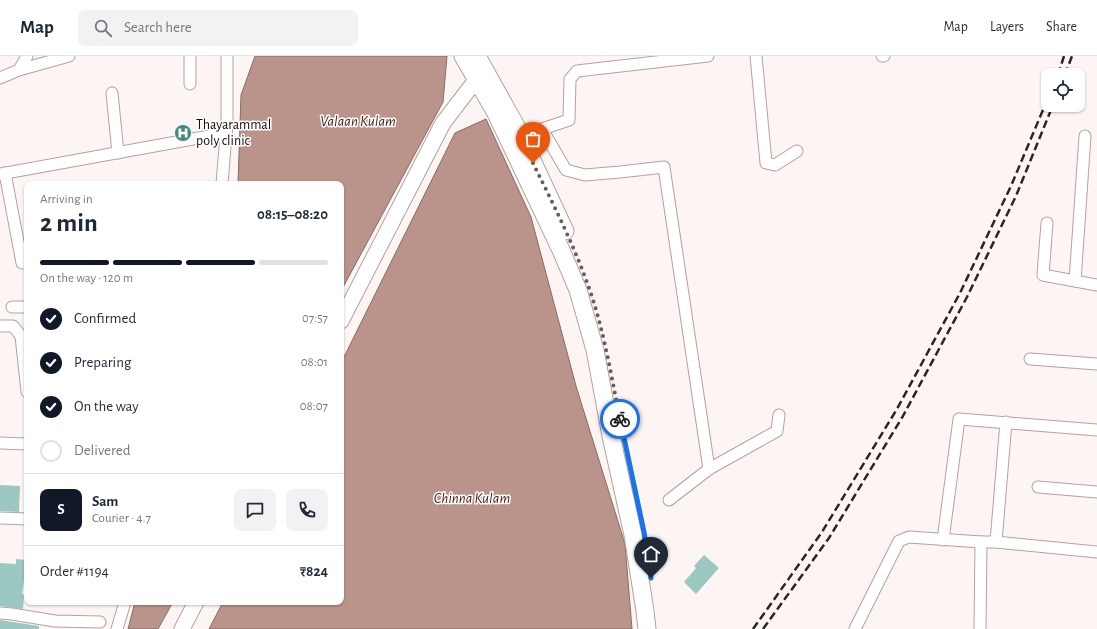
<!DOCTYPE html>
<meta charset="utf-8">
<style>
body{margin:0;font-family:"Alegreya Sans",sans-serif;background:#f2f2f3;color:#1f2937;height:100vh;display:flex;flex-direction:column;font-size:15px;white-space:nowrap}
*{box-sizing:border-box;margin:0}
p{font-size:13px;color:#747a83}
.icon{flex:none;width:22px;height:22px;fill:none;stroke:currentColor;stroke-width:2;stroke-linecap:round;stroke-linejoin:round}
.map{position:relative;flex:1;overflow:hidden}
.details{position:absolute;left:24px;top:125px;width:320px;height:424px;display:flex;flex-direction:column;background:#fff;border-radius:8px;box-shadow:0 1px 3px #0004}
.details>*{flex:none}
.buttons{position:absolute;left:1041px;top:12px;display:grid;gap:8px}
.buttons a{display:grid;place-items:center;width:44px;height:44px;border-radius:8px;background:#fff;box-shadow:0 1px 3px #0004;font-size:20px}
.pin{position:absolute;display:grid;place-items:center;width:34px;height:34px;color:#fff;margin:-41px -17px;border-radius:50% 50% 50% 0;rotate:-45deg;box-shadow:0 0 4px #0007}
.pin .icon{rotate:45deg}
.courier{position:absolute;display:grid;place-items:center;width:40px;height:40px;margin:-20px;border:3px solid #1a73e8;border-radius:50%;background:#fff;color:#222;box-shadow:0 1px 5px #0007}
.summary em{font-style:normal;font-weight:700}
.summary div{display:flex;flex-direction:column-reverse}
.summary{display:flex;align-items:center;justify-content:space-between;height:68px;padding:0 16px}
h1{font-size:26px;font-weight:700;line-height:30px}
.bar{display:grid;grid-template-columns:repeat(4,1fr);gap:6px 4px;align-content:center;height:48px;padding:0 16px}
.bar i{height:5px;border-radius:3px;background:#e0e1e3}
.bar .selected{background:#111827}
.bar p{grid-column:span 4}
.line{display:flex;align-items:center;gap:10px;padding:0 16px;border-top:1px solid #e0e1e3}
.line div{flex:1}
.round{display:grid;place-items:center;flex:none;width:42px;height:42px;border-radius:8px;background:#f2f2f3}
ol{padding:0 16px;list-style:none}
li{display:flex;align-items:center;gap:12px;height:44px}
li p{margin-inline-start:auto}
li .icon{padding:4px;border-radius:50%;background:#111827;color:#fff;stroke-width:4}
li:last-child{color:#747a83}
li i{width:22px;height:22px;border:2px solid #e0e1e3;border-radius:50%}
header{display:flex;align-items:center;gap:24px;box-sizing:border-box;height:56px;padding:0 20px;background:#fff;border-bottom:1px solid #e0e1e3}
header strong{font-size:19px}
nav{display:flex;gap:22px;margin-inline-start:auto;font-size:14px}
.search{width:280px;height:36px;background:#f2f2f3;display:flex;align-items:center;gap:10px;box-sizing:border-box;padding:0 14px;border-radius:8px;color:#747a83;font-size:15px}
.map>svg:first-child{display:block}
.water{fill:#ba938b;stroke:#886b65}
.building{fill:#9bc8c0}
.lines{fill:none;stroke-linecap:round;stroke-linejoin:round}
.street-casing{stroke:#b3a29f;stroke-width:13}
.secondary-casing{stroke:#b3a29f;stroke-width:17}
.primary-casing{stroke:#b3a29f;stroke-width:19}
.street{stroke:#fff;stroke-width:11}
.secondary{stroke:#fff;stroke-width:15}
.primary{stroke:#fff;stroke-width:17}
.rail{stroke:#2b2524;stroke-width:2.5;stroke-dasharray:8 4;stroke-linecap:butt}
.done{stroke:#645e5d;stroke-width:4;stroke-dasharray:0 7.2}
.route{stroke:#1a73e8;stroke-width:5}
.labels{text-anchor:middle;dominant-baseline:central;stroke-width:3;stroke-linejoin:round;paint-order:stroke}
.poi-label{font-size:14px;fill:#120d0b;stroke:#fff;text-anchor:start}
.water-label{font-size:15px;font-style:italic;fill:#4a170f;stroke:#fff}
</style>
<header>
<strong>Map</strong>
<div class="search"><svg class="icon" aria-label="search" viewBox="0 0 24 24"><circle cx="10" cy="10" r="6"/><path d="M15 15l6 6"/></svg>Search here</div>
<nav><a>Map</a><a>Layers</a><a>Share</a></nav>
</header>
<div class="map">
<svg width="1097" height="573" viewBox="0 0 1097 573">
<rect width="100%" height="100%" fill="#fdf5f4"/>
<g class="water">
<path d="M255,0H447L443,46L341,235V128H238L241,39Z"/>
<path d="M486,63L531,161L576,330L625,488L632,573H209L223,546H341V307L455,77Z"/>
<path d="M135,546H173L158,573H128Z"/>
</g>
<g class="building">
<path d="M0,429L20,430L19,456L0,455Z"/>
<path d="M704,499L719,512L696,538L684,526L696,512L694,510Z"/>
<path d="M16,503L27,504V524H24L22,538L24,539L23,553L0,550V507L16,508Z"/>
<path d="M0,564L39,570V573H0Z"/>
</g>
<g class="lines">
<g class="street-casing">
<g id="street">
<path d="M756,0L766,107L775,109L797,95"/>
<path d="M882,0H884"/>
<path d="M19,14L69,0"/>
<path d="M0,22L19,14L27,0"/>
<path d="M190,28V0"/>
<path d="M112,37L118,97"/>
<path d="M542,73L566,114L585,119L620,116L664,111L709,413"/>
<path d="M521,80L569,64L570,23L577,15L708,0"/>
<path d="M5,117L22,207L27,206"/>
<path d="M0,118L226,77"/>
<path d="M222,128L227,66V0"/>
<path d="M1047,167L1043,219L1097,229"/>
<path d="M1075,225L1085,80"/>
<path d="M12,251H27"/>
<path d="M0,270H13L21,280L27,336"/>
<path d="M1030,303L1097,308"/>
<path d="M0,387L27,388"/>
<path d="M1038,431L1097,436"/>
<path d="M669,444L709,413L777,375L779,359"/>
<path d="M0,462L27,463"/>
<path d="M943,484L959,363L1097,374"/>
<path d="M981,486H996L1006,366"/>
<path d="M996,486L1097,496"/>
<path d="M0,557L12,558L55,565L100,566"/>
<path d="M117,573L125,546"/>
<path d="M855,573L899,485L909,481L981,486L980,573"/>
</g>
</g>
<g class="secondary-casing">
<g id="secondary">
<path d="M341,265L443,67L476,24L486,17"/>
<path d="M182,573L196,546"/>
</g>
</g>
<g class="primary-casing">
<g id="primary">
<path d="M463,0L496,57L561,194L578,234L595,294L611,380L633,479L645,555L647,573"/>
<path d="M477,0L517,72L565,175"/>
</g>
</g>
<use href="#street" class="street"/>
<use href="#secondary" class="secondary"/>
<use href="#primary" class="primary"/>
<g class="rail">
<path d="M1058,19L1064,0"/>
<path d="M1065,19L1072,0"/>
<path d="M753,573L822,476L897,353L960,237L1011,130L1048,42"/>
<path d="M763,573L829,482L903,360L967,241L1016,140L1053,49"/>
</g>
</g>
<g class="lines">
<path class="done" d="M533,107C553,148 574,189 589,232C604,274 611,319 620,363"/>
<path class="route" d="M620,363L644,476L651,522"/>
</g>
<defs>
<g id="hospital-disc" transform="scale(0.9)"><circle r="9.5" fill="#458a80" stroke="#fff"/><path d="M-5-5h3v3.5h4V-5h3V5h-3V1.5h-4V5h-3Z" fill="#fff"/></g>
</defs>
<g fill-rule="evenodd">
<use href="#hospital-disc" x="183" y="77"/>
</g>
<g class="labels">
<g class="poi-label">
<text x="196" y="69">Thayarammal<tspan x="196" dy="16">poly clinic</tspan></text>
</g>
<g class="water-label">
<text x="358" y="65">Valaan Kulam</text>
<text x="472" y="442">Chinna Kulam</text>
</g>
</g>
</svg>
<div class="buttons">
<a><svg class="icon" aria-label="locate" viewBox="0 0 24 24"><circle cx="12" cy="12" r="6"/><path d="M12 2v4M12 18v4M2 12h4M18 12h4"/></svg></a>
</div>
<div class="pin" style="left:533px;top:107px;background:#ea580c"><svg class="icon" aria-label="bag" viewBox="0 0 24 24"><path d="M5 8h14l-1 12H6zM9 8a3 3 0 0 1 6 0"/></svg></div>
<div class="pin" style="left:651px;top:522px;background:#1f2937"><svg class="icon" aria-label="home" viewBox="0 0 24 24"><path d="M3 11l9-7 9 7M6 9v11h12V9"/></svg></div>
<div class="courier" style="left:620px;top:363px"><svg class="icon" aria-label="bike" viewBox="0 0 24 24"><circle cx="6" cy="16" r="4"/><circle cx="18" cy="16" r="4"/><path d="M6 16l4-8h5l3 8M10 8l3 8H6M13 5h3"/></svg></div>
<section class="details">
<div class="summary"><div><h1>2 min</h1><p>Arriving in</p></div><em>08:15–08:20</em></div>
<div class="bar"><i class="selected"></i><i class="selected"></i><i class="selected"></i><i></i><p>On the way · 120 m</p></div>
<ol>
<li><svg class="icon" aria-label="check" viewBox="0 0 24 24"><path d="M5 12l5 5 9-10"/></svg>Confirmed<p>07:57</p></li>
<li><svg class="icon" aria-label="check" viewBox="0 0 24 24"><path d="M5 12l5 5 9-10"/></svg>Preparing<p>08:01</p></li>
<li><svg class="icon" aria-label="check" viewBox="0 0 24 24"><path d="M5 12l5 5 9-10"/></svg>On the way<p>08:07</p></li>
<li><i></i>Delivered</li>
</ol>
<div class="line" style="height:72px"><b class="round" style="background:#111827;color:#fff">S</b><div><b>Sam</b><p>Courier · 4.7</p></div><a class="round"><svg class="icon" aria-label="chat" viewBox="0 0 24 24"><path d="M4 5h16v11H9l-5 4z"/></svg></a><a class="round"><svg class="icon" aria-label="phone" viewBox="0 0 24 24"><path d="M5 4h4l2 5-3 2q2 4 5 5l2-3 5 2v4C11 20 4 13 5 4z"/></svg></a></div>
<div class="line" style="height:52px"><div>Order #1194</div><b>₹824</b></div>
</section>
</div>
